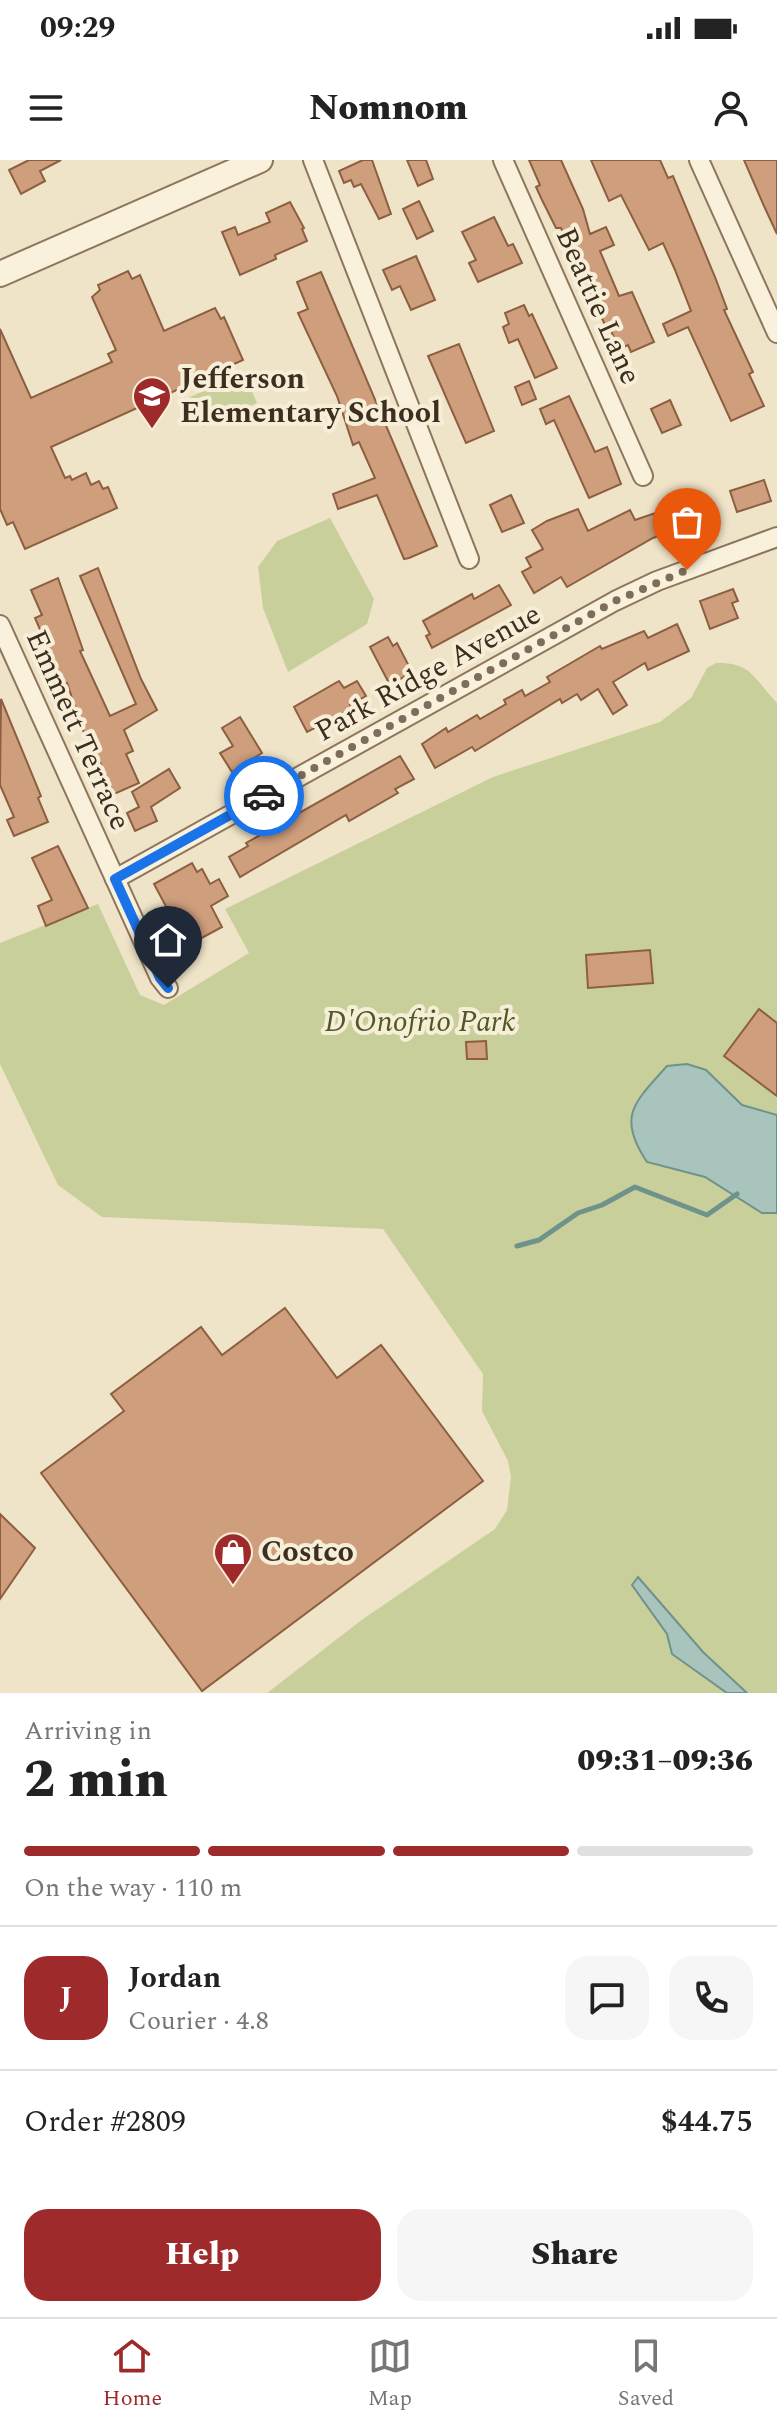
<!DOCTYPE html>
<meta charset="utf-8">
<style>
body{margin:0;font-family:Spectral,serif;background:#f6f6f6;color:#222;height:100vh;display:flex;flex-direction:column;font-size:30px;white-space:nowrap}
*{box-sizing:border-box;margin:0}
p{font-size:26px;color:#767676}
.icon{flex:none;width:44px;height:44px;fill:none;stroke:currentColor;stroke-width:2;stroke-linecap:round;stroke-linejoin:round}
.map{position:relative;height:1533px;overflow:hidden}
.side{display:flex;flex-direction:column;background:#fff;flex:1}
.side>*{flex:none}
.pin{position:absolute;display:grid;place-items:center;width:68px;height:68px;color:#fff;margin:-82px -34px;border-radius:50% 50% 50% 0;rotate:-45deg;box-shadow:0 0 8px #0007}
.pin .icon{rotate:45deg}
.courier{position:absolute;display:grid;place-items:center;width:80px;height:80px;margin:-40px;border:6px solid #1a73e8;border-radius:50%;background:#fff;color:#222;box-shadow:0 2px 10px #0007}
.overview em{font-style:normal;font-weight:800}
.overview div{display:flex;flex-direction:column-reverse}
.overview{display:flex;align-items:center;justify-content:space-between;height:136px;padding:0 24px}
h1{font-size:52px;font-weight:800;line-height:60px}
.bar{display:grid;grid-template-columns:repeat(4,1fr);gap:12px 8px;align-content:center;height:96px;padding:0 24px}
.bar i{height:10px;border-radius:6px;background:#e0e0e0}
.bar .selected{background:#9e2a2b}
.bar p{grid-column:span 4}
.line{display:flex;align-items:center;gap:20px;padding:0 24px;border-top:2px solid #e0e0e0}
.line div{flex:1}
.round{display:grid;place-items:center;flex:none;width:84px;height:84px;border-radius:24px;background:#f6f6f6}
.cta{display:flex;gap:16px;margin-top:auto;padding:16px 24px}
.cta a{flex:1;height:92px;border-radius:24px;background:#9e2a2b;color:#fff;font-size:32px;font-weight:800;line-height:92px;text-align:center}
.cta a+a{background:#f6f6f6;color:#222}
.status{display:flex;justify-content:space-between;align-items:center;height:56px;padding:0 40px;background:#fff;direction:ltr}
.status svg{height:22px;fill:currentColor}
header{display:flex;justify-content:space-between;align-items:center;height:104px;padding:0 24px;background:#fff;font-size:36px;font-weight:800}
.tabs{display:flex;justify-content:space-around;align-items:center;height:112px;border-top:2px solid #e0e0e0;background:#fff;font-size:22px;color:#767676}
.tabs a{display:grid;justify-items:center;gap:4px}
.tabs .selected{color:#9e2a2b}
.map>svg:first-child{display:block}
.green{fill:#c9cf9b}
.water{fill:#a9c4bc;stroke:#6f938a;stroke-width:2}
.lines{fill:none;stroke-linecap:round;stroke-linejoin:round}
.stream{stroke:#6f938a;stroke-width:5}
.building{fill:#cf9f7d;stroke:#8d5f41;stroke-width:2}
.minor-casing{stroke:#8d765c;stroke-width:22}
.tertiary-casing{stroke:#8d765c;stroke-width:28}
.minor{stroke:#faf1dc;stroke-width:18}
.tertiary{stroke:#faf1dc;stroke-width:24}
.done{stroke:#7c6e5b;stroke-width:8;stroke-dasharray:0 14.4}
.route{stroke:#1a73e8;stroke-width:10}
.labels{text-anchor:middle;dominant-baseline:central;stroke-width:8;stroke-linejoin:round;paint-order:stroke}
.street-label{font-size:30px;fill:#3d2e20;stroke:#f7eed8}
.poi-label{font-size:30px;font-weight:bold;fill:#3d2e20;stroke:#f7eed8;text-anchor:start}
.park-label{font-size:30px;font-style:italic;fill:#4d5a26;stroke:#f7eed8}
</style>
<div class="status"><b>09:29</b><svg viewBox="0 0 49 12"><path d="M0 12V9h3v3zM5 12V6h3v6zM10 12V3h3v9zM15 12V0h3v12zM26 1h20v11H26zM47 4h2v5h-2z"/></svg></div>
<header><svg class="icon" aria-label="menu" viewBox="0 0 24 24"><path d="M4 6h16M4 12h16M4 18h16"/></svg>Nomnom<svg class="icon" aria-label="person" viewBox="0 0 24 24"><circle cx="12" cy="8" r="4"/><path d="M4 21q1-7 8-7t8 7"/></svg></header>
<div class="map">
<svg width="777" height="1533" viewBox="0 0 777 1533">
<rect width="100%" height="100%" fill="#f0e4c8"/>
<g class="green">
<path d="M244,213L257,243L203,267L190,237Z"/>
<path d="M330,358L374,439L367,464L288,512L263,448L258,407L277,381Z"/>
<path d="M716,503C752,502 754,519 777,543V1533H267L363,1459L495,1369L507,1350L511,1317L508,1301L482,1251L483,1214L383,1069L102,1057L58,1025L0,904V783L98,744L140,835L164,845L249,793L225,749L493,617L660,562L691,538L707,508Z"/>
</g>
<g class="water">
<path d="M687,904L706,910L742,945L777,955V1053H762L705,1017L647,1002C616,956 635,942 667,906Z"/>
<path d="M638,1417L703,1492L747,1533H727L672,1494L667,1474L632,1425Z"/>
</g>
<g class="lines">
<path class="stream" d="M517,1086L539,1080L578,1053L602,1045L635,1027L707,1055L737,1034"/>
</g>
<g class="building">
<path d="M29,0H61L40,11L45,21L21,34L9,10Z"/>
<path d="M363,0H372L391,54L379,59L361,24L354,27L351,20L344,23L339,11Z"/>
<path d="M407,0H426L433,19L418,26Z"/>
<path d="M529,0H561L583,49L590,74L606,67L614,85L600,91L619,136L632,132L654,182L631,192L628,185L619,189L608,164L605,165L561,68H556L542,40L536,27L540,25Z"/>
<path d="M591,0H660L668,18L673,16L715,117L727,149L724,150L753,212L749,214L764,246L731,261L688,167L668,176L663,164L691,151L675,110L663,83L649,90L621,35L609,41Z"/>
<path d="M744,0H777V74L764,46Z"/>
<path d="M419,41L433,71L417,79L403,49Z"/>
<path d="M290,42L304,68L302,69L307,81L275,95L276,99L240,115L222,72L235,67L238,75L270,62L266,53Z"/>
<path d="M494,57L508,86L513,84L522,103L478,122L469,103L476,100L462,72Z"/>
<path d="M416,96L435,140L411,150L400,126L392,130L383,110Z"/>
<path d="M128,111L132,119L140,115L164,171L215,148L221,159L224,157L243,200L51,287L65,318L70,316L72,320L86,313L91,325L99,321L103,329L108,327L117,348L25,389L13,362L7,365L0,349V169L31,238L112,202L108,194L116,190L92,137L100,130L98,125Z"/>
<path d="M321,112L437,386L409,398L404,399L377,335L338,349L333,334L375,318L359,282L353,285L337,236L298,153L308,149L297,122Z"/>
<path d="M524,145L529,156L532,154L557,208L535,218L518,179L509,183L503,167L509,164L505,153Z"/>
<path d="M459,184L494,271L466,283L428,196Z"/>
<path d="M529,221L536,239L522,245L515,227Z"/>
<path d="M569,236L595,292L607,287L621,324L589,338L554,260L546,264L540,249Z"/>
<path d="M670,240L681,265L662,273L651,249Z"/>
<path d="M764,320L771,341L737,352L730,331Z"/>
<path d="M700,333L710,358L653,378L567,427L561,417L534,433L522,412L531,407L526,398L543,389L532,370L547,361L578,349L588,371L630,350L635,360L679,345L677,341Z"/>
<path d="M511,335L524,363L502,372L490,345Z"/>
<path d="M98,408L141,519L157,550L124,570L133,591L126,594L139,623L114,634L88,575L85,576L67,523L64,525L35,458L42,455L31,430L58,418L83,490L80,491L110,556L136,544L80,416Z"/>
<path d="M499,425L511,445L432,488L426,476L430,474L423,461L472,434L474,439Z"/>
<path d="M733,429L738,441L732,443L738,458L710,469L700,441Z"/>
<path d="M677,464L689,491L648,510L645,503L613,522L627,545L613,554L598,529L581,540L577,534L562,543L560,539L475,591L472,587L435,608L422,584L446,568L448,572L477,555L480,559L506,544L504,540L522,530L525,536L550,522L547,517L600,486L602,489L644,471L648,478Z"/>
<path d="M388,477L393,486L397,483L412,512L390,525L370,487Z"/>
<path d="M339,521L344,528L357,521L366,536L350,545L352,549L307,572L294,547Z"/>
<path d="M1,539L41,636L38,638L48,662L14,676L7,660L14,657L0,625Z"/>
<path d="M240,557L262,593L232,612L220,593L233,586L222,568Z"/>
<path d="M400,596L414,619L395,629L398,633L349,661L346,655L240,717L229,697L248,686L246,683Z"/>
<path d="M169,609L180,628L151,647L157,661L135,671L127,653L139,647L132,632Z"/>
<path d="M58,686L88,748L46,766L38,746L52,740L32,698Z"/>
<path d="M192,703L197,712L202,709L210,724L219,719L228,736L211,746L222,767L187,786L154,724Z"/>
<path d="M650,790L653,823L588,828L586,795Z"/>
<path d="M759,849L777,863V936L724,896Z"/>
<path d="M486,881L487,899H467L466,882Z"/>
<path d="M285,1148L337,1218L381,1185L483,1321L202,1531L41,1313L124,1251L111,1234L201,1167L222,1195Z"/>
<path d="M0,1354L35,1388L0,1439Z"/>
</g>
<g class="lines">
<g class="minor-casing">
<g id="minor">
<path d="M313,0L469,399"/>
<path d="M503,0L643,316"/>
<path d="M699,0L777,173"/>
<path d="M0,465L160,818L168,828"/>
<path d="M115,719L615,441L657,421L777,377"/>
</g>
</g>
<g class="tertiary-casing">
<path id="tertiary" d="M0,114L260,0"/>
</g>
<use href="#minor" class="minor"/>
<use href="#tertiary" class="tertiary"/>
</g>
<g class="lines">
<path class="done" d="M264,636L615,441L687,410"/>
<path class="route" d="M168,828L160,818L115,719L264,636"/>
</g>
<defs>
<g id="school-pin" transform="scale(2)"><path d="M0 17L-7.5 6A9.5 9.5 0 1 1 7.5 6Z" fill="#9e2a2b" stroke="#f7eed8"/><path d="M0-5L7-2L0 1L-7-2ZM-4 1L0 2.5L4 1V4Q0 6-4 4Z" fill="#fff"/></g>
<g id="shop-pin" transform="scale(2)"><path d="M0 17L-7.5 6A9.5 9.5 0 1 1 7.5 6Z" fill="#9e2a2b" stroke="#f7eed8"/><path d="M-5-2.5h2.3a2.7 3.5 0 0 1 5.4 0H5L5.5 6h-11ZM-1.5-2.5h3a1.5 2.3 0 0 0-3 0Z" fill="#fff"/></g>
</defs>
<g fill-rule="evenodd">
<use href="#school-pin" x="152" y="236"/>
<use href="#shop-pin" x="233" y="1392"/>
</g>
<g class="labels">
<g class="street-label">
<text transform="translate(598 146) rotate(66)">Beattie Lane</text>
<text transform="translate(428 513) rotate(-29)">Park Ridge Avenue</text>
<text transform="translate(78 570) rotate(66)">Emmett Terrace</text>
</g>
<g class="poi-label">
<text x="180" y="219">Jefferson<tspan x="180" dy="34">Elementary School</tspan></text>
<text x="261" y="1392">Costco</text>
</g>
<g class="park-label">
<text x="420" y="862">D'Onofrio Park</text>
</g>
</g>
</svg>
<div class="pin" style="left:687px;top:410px;background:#ea580c"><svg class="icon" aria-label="bag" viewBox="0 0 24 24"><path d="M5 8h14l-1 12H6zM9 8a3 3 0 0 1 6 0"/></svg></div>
<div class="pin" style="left:168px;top:828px;background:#1f2937"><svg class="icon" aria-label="home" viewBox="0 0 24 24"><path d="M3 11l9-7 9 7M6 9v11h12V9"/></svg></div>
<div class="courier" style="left:264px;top:636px"><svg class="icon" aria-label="car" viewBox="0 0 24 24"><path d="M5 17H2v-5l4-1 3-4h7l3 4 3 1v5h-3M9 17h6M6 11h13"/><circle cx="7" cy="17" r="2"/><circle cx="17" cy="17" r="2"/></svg></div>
</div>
<section class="side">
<div class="overview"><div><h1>2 min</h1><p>Arriving in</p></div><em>09:31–09:36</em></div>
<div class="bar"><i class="selected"></i><i class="selected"></i><i class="selected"></i><i></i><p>On the way · 110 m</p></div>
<div class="line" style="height:144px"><b class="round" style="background:#9e2a2b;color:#fff">J</b><div><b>Jordan</b><p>Courier · 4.8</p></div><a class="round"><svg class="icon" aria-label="chat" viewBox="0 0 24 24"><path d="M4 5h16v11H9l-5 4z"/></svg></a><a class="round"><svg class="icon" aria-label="phone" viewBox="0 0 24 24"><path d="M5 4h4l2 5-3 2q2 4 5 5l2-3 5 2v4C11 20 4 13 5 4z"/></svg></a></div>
<div class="line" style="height:104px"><div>Order #2809</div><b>$44.75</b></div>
<div class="cta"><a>Help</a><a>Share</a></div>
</section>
<nav class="tabs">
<a class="selected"><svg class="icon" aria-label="home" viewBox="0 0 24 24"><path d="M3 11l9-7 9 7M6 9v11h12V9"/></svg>Home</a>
<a><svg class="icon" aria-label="map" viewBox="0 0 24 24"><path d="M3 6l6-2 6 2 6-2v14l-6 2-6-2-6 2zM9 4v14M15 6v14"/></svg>Map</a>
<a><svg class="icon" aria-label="saved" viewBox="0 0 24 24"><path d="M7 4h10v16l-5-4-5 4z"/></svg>Saved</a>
</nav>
